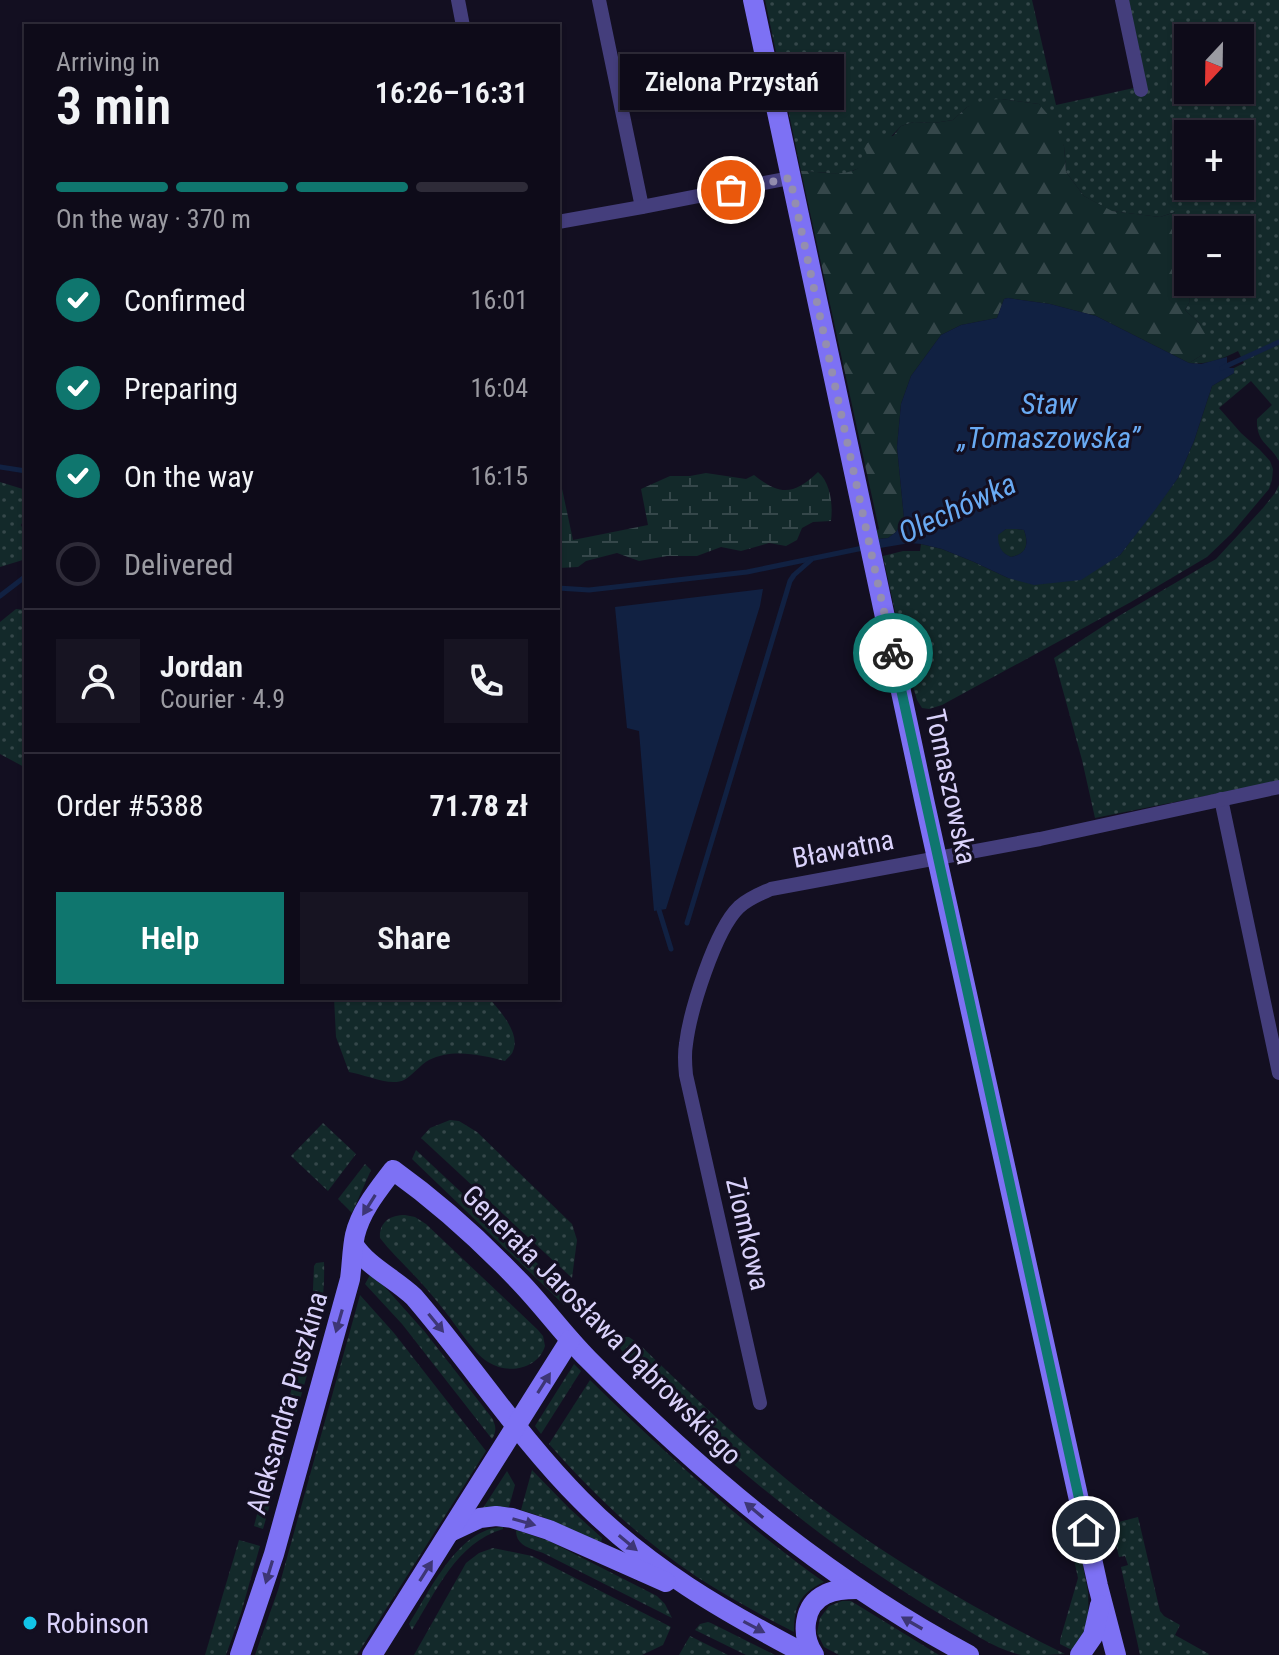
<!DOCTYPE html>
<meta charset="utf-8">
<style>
body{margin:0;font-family:"Roboto Condensed",sans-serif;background:#171422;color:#f1f3f6;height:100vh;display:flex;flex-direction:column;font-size:30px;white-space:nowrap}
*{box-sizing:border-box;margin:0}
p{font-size:26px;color:#9b9ba2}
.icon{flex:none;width:44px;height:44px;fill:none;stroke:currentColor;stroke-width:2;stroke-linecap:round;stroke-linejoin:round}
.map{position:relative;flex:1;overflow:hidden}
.details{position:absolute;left:24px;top:24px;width:536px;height:976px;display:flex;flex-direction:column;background:#0e0b19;border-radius:0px;box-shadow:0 2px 6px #0004,0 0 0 2px #2e2b38}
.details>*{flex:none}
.needle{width:52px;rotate:202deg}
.fabs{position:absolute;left:1174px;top:24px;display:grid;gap:16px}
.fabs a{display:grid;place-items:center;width:80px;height:80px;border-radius:0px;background:#0e0b19;box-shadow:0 2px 6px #0004,0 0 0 2px #2e2b38;font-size:40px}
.pin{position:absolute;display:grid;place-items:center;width:68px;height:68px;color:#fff;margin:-34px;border:4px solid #fff;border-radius:50%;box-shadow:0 2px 8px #0007}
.courier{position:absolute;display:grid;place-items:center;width:80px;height:80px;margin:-40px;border:6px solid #0f766e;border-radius:50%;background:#fff;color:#222;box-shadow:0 2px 10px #0007}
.bubble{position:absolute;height:56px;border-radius:0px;background:#0e0b19;box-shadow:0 2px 6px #0004,0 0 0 2px #2e2b38;font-size:26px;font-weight:600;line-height:56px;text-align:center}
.head em{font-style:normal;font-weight:600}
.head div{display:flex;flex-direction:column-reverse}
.head{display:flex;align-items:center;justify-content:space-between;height:136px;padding:0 32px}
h1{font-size:52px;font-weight:600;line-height:60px}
.bar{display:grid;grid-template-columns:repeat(4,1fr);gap:12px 8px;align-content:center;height:96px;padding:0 32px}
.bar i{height:10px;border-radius:6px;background:#2e2b38}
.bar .active{background:#0f766e}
.bar p{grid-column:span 4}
.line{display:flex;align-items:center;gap:20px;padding:0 32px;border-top:2px solid #2e2b38}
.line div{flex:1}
.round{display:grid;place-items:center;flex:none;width:84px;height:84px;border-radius:0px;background:#171422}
ol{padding:0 32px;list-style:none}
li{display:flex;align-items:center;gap:24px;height:88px}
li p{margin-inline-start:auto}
li .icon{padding:8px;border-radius:50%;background:#0f766e;color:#fff;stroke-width:4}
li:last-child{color:#9b9ba2}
li i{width:44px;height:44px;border:4px solid #2e2b38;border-radius:50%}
.primary-button{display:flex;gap:16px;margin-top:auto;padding:16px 32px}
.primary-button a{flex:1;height:92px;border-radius:0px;background:#0f766e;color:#fff;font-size:32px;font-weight:600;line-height:92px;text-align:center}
.primary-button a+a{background:#171422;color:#f1f3f6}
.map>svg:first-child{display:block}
.grass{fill:url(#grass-dots);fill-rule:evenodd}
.forest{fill:url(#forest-firs)}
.wetland{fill:url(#wetland-marsh)}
.water{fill:#112142;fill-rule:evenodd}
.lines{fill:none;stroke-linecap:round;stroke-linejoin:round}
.stream{stroke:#112142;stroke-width:5}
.street{stroke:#443e7c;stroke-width:14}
.secondary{stroke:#7d71f4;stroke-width:20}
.oneway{fill:#3d3675}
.done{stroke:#948eaf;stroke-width:8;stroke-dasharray:0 14.4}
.route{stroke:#0f766e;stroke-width:10}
.poi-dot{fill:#12c4e7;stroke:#130f21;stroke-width:3}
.labels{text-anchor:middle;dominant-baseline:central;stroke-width:6;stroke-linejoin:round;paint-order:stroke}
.street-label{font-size:28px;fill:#dad2fb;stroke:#130f21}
.poi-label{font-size:28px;fill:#dad2fb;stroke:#130f21;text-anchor:start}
.water-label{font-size:30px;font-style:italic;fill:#69aaf3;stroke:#130f21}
</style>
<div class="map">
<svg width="1279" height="1655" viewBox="0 0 1279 1655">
<defs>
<pattern id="grass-dots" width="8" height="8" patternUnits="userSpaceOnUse" patternTransform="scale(2)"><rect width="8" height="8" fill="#13292a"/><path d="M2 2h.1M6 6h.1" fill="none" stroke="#35474a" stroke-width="1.8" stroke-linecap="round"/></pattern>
<pattern id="forest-firs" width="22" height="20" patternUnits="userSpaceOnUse" patternTransform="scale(2)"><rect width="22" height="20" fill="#13292a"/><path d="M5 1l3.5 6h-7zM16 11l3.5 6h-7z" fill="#35474a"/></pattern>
<pattern id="wetland-marsh" width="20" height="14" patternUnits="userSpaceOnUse" patternTransform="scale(2)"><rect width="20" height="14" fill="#13292a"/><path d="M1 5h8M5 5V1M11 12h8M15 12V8" fill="none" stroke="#35474a"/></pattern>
</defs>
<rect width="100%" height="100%" fill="#130f21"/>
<g class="grass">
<path d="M765,0H1032L1056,105L1143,86L1125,0H1279V461C1269,443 1256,443 1257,419L1272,405L1251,381L1219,408L1241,433L1260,450L1270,461L1273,469L1272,480L1269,489L1232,533L1207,557L1131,602L942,705L929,709L922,708L917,700L907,667L883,556L903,551H920L921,544L942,549L974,562L1008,578L1120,555L1178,478L1194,441L1212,386L1234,373V368L1244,363L1238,351C1223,359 1206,365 1189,363L1202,355L1201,325L1185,310L1190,301L1184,278L1175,256L1179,229L1175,212L1160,217L1111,211L1084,196L1066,172L1064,146L1039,104L1001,99L967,107L953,120L934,123L914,122L901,126L862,167L844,174L801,171ZM1188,38H1240V90H1188ZM1188,134H1240V186H1188ZM1188,230H1240V282H1188Z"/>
<path d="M0,482L26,490V516L21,525L26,536V559L0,567Z"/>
<path d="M1279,485V781L1095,818L1082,760L1054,658L1117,617L1216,559L1263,508L1275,493Z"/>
<path d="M1006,529H1017L1024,530C1029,544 1027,554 1011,557C1000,553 998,547 997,535Z"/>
<path d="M16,609L26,610V768L0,754V622Z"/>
<path d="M334,998H489C499,1010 521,1033 513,1051C512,1055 508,1057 505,1061C482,1055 452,1048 429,1060C420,1065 413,1075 404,1080C390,1087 364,1074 349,1072L336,1037Z"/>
<path d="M450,1120L459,1121L477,1132L572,1224L577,1240L572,1278L421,1138L430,1128Z"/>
<path d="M323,1123L356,1154L328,1191L291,1156Z"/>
<path d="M416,1150L568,1292L564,1305L412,1159Z"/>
<path d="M365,1164L371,1170L352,1213L338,1199Z"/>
<path d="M405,1215L415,1217L426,1224L538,1330L543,1336L545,1346C538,1369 508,1375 488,1362C473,1353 455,1323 443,1309C433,1296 422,1283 410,1271C400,1260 389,1250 380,1238C379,1222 390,1215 405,1215Z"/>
<path d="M324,1262C326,1319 309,1367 294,1421H283L312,1312L314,1266L316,1263Z"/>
<path d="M370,1275L376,1277L425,1332L492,1418C496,1426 497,1431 492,1439L402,1324L365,1284Z"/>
<path d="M360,1295L394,1333L486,1451L357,1655H255L278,1590Z"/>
<path d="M619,1337H629L639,1344C695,1398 750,1451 811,1499C890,1560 976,1610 1065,1654C1052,1655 1035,1655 1022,1655C995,1650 969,1630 945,1617C848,1559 760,1491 678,1414L680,1411C657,1389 631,1368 615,1340Z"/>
<path d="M574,1364L581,1371L541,1434L535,1426Z"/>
<path d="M590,1380C664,1452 740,1522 824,1582C800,1593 794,1606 794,1632C761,1615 728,1597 697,1577C641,1540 593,1494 549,1444Z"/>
<path d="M276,1442L286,1448L263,1529L254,1526Z"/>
<path d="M532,1470L569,1508L602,1538L601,1543L543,1517L521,1510Z"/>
<path d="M507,1471L515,1485L509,1507L483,1508Z"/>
<path d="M1072,1508L1088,1592C1089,1616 1089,1631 1072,1650L1060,1644V1640L1078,1578L1063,1510Z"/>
<path d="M1138,1517L1160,1611L1164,1616L1180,1625L1175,1635L1209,1654L1208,1655H1140L1121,1567L1128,1565L1125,1556L1119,1557L1111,1524Z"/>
<path d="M503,1527V1529C456,1543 436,1592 412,1630L409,1624C430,1591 458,1528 503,1527Z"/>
<path d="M516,1530L549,1541L657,1596L665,1604L672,1618L543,1553C530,1548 516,1546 516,1530Z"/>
<path d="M239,1540L260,1546L241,1613L226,1655H205Z"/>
<path d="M493,1548L532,1556L671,1627L663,1645L642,1655H414L466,1563L479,1553Z"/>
<path d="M842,1601H851L939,1655H839L824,1647L817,1633L820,1618L829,1606Z"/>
<path d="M708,1622L711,1623L775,1655H746L695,1630L700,1624Z"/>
<path d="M690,1636L728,1655H679Z"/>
</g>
<path class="forest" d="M1001,99L1039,104L1055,123L1064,146L1066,172L1084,196L1112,211L1160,217L1176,212L1179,229L1176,256L1184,278L1190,301L1185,310L1201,325L1210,343L1202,355L1189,363L1096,316L1050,304L1008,298L1004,299L997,318L961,325L941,335L911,376L901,404L897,447L904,518L896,532L888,538L878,539L876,531L879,529L801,171C826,171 851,181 869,159L863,146L876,137L893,136L901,126L914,122L934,123L953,120L967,107L985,100Z"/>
<path class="wetland" d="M558,470L573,540L648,525L641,489L670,476H690L706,473L746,479L754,475C780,496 794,495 818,472C831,483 833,506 831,521L813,522L802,528L797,540L786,546L769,543L741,551L721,547L697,556H667L639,561L617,553L586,561L578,567L558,568Z"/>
<g class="water">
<path d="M1008,298L1050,304L1096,316L1189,363L1201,364L1227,357V365L1230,368H1234V373L1212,386L1194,441L1178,478L1155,510L1120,555L1081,580L1034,585L1008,578L974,562L942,549L921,544L910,543L880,548L878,539L888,538L896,532L904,518L897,447L901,404L911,376L941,335L961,325L997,318L1004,299ZM1006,529H1017L1024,530C1029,544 1027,554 1011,557C1001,553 998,546 998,535Z"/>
<path d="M763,589L760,606L666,909L654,911L639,731L627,728L615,607Z"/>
</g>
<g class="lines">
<g class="stream">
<path d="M1222,368L1279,342"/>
<path d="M0,467L26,471"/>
<path d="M558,588L589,590L747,572L863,548"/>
<path d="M0,596L26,576"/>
<path d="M659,910L671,949"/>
<path d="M687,923L790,581L794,575L811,560"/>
</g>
<g class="street">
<path d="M458,0L463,26"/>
<path d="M599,0L642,207"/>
<path d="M1122,0L1141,90"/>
<path d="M558,222L642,207L790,178"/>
<path d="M1221,799L1279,1073"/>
<path d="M760,1403L686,1075C685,1065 684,1055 686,1044C690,1011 715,930 739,907C749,898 760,894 771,889L1040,839L1279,787"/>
</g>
<g class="secondary">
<path d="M753,0L925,804L1098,1586L1116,1655"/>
<path d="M354,1245C367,1266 395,1279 414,1297C471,1363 519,1438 581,1500C648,1568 723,1611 807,1655"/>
<path d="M450,1532L480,1518L496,1516L512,1518L549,1530L666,1582"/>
<path d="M240,1655L274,1554L350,1279C352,1265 352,1249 355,1235C361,1210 378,1190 393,1170C439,1203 481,1241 520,1282C544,1307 564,1335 588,1359C702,1474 826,1579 969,1655"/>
<path d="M372,1655L570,1340"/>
<path d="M814,1655C801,1636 802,1605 826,1594C836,1589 847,1589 857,1589"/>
<path d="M1080,1655L1093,1636L1100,1605"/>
</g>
</g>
<defs><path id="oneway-solid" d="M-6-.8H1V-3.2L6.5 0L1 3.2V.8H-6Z" transform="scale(2)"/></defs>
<g class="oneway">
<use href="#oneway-solid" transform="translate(369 1205) rotate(122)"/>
<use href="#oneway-solid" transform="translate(339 1321) rotate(106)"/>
<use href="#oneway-solid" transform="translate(436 1323) rotate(51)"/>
<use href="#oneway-solid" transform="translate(544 1383) rotate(-58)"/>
<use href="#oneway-solid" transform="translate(754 1510) rotate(-140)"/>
<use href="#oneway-solid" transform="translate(524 1522) rotate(16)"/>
<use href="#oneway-solid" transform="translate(628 1543) rotate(40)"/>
<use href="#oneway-solid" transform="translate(426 1571) rotate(-58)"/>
<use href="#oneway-solid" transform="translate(269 1572) rotate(107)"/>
<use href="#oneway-solid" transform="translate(912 1623) rotate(-150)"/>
<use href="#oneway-solid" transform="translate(754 1627) rotate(28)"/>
</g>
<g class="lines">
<path class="done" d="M731,190L790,178L893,653"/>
<path class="route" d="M893,653L1086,1530"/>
</g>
<circle class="poi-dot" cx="30" cy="1623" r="8"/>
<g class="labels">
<g class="street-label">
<text transform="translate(951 787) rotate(78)">Tomaszowska</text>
<text transform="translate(843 849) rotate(-11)">Bławatna</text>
<text transform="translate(748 1234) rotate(77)">Ziomkowa</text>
<text transform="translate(602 1325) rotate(45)">Generała Jarosława Dąbrowskiego</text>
<text transform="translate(287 1403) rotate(-74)">Aleksandra Puszkina</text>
</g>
<g class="poi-label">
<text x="46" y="1623">Robinson</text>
</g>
<g class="water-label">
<text x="1049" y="403">Staw<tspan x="1049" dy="34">„Tomaszowska”</tspan></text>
<text transform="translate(957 508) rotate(-25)">Olechówka</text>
</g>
</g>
</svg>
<div class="fabs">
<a><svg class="needle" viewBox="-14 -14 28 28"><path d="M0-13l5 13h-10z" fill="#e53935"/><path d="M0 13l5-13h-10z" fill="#9b9ba2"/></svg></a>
<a>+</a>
<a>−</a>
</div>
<div class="pin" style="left:731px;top:190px;background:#ea580c"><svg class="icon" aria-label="bag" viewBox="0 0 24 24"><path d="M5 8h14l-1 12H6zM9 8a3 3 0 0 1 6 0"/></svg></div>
<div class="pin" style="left:1086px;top:1530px;background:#1f2937"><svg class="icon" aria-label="home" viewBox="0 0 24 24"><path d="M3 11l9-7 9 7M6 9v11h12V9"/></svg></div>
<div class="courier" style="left:893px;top:653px"><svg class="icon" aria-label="bike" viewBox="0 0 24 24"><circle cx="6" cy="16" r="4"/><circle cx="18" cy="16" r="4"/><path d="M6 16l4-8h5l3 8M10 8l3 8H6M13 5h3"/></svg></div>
<div class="bubble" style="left:620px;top:54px;width:224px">Zielona Przystań</div>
<section class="details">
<div class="head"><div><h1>3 min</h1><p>Arriving in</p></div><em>16:26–16:31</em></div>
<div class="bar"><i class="active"></i><i class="active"></i><i class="active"></i><i></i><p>On the way · 370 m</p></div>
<ol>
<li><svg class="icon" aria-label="check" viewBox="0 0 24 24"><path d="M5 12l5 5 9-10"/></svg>Confirmed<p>16:01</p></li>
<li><svg class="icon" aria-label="check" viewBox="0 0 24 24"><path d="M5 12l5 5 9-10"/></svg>Preparing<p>16:04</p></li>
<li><svg class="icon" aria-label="check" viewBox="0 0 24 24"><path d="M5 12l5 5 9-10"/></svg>On the way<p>16:15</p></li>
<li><i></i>Delivered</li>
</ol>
<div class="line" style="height:144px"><a class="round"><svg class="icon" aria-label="person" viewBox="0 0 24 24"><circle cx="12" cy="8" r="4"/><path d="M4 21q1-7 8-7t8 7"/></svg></a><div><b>Jordan</b><p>Courier · 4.9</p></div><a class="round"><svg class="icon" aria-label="phone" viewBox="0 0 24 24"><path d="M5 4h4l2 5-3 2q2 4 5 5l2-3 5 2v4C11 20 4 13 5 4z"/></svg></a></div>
<div class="line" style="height:104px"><div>Order #5388</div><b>71.78 zł</b></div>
<div class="primary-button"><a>Help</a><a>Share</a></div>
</section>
</div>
